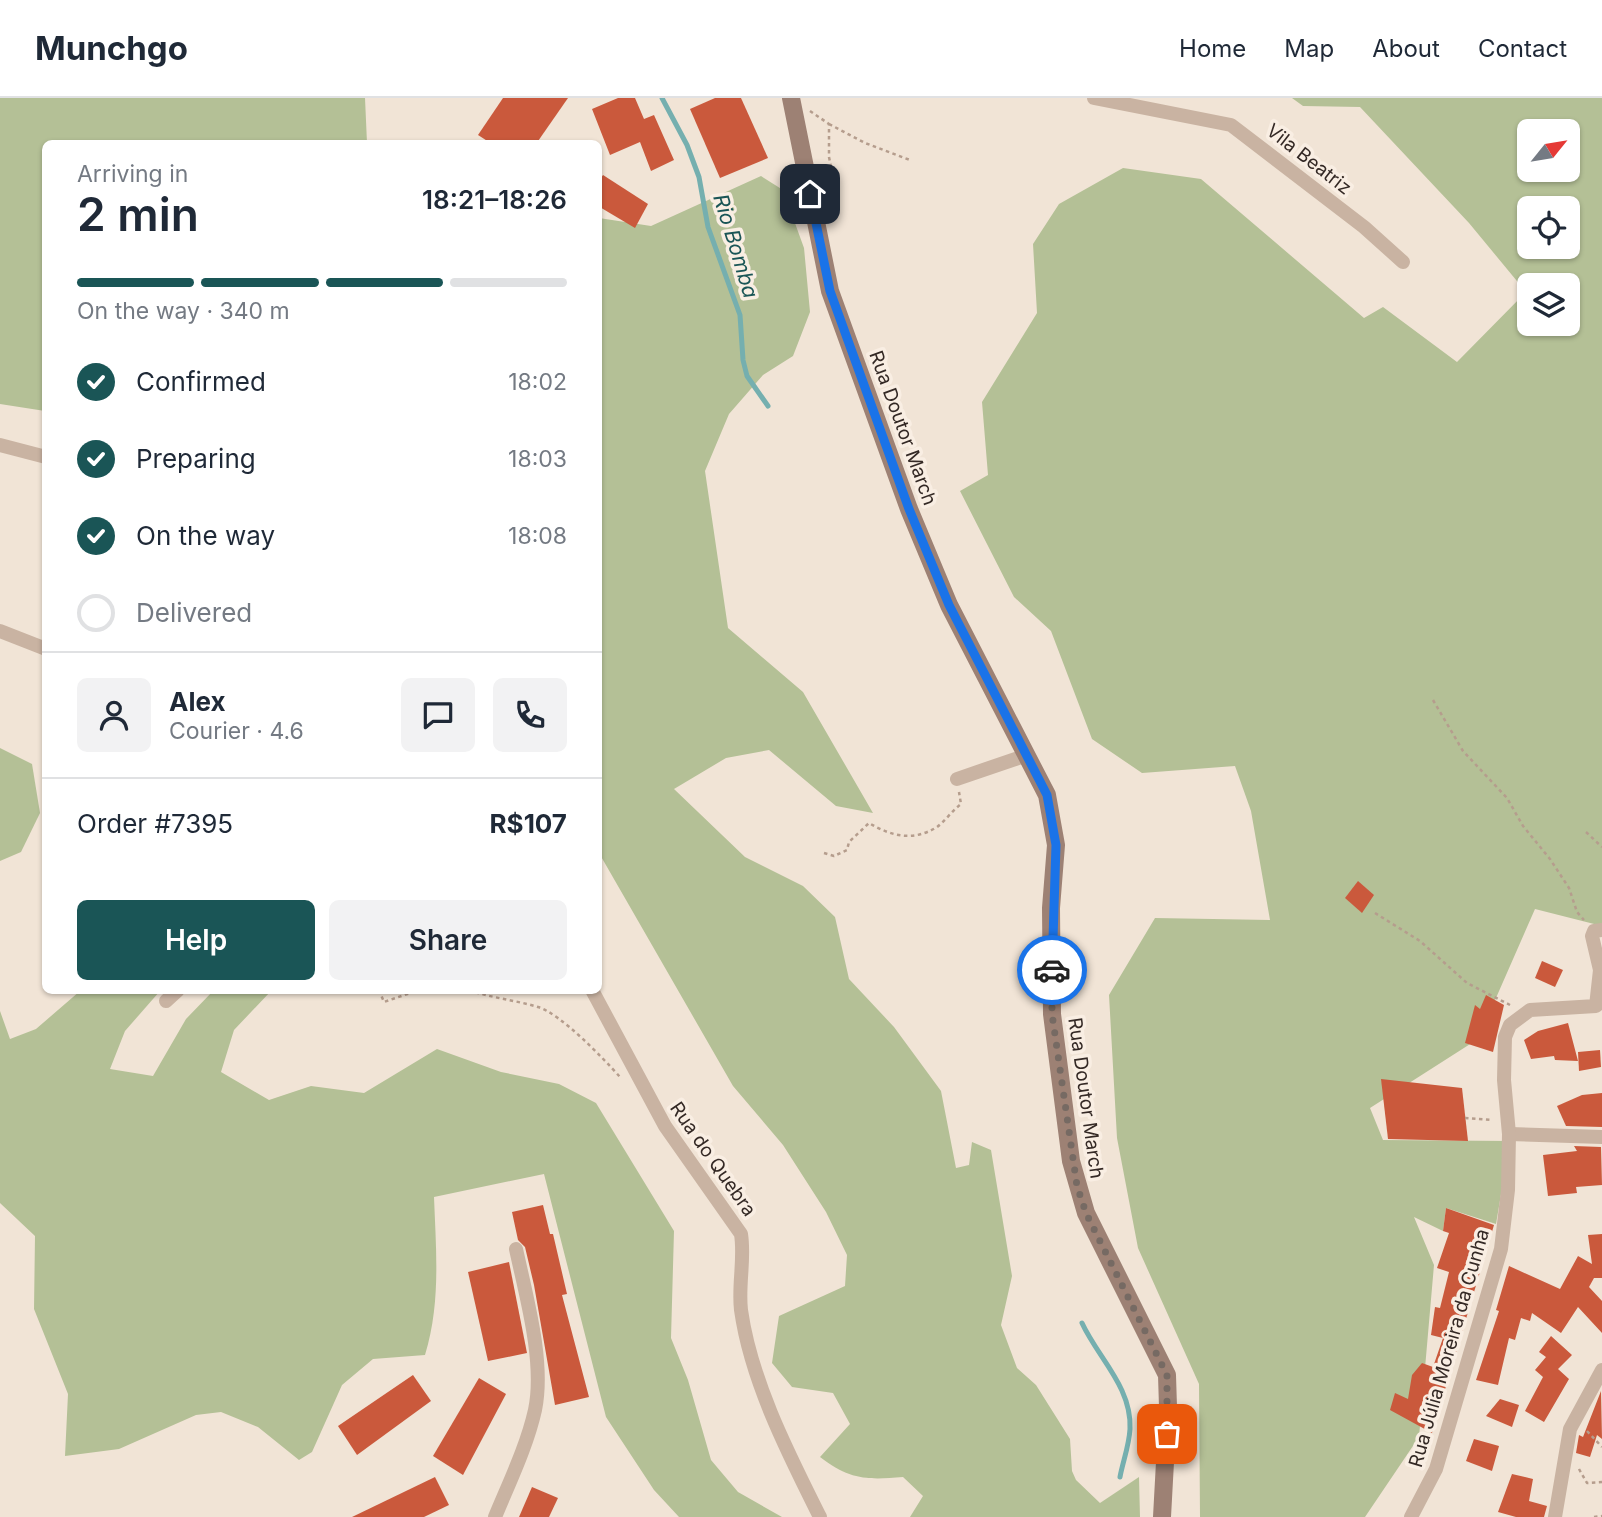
<!DOCTYPE html>
<meta charset="utf-8">
<style>
body{margin:0;font-family:Inter,sans-serif;background:#f2f2f3;color:#1f2937;height:100vh;display:flex;flex-direction:column;font-size:26px;white-space:nowrap}
*{box-sizing:border-box;margin:0}
p{font-size:23px;color:#747a83}
.icon{flex:none;width:38px;height:38px;fill:none;stroke:currentColor;stroke-width:2;stroke-linecap:round;stroke-linejoin:round}
.map{position:relative;flex:1;overflow:hidden}
.drawer{position:absolute;left:42px;top:42px;width:560px;height:854px;display:flex;flex-direction:column;background:#fff;border-radius:10px;box-shadow:0 2px 5px #0004}
.drawer>*{flex:none}
.needle{width:46px;rotate:60deg}
.controls{position:absolute;left:1517px;top:21px;display:grid;gap:14px}
.controls a{display:grid;place-items:center;width:63px;height:63px;border-radius:10px;background:#fff;box-shadow:0 2px 5px #0004;font-size:35px}
.pin{position:absolute;display:grid;place-items:center;width:60px;height:60px;color:#fff;margin:-30px;border-radius:14px;box-shadow:0 4px 10px #0006}
.courier{position:absolute;display:grid;place-items:center;width:70px;height:70px;margin:-35px;border:5px solid #1a73e8;border-radius:50%;background:#fff;color:#222;box-shadow:0 2px 9px #0007}
.summary em{font-style:normal;font-weight:600}
.summary div{display:flex;flex-direction:column-reverse}
.summary{display:flex;align-items:center;justify-content:space-between;height:119px;padding:0 35px}
h1{font-size:46px;font-weight:600;line-height:52px}
.bar{display:grid;grid-template-columns:repeat(4,1fr);gap:10px 7px;align-content:center;height:84px;padding:0 35px}
.bar i{height:9px;border-radius:5px;background:#e0e1e3}
.bar .on{background:#1a5556}
.bar p{grid-column:span 4}
.line{display:flex;align-items:center;gap:18px;padding:0 35px;border-top:2px solid #e0e1e3}
.line div{flex:1}
.round{display:grid;place-items:center;flex:none;width:74px;height:74px;border-radius:10px;background:#f2f2f3}
ol{padding:0 35px;list-style:none}
li{display:flex;align-items:center;gap:21px;height:77px}
li p{margin-inline-start:auto}
li .icon{padding:7px;border-radius:50%;background:#1a5556;color:#fff;stroke-width:4}
li:last-child{color:#747a83}
li i{width:38px;height:38px;border:4px solid #e0e1e3;border-radius:50%}
.primary-button{display:flex;gap:14px;margin-top:auto;padding:14px 35px}
.primary-button a{flex:1;height:80px;border-radius:10px;background:#1a5556;color:#fff;font-size:28px;font-weight:600;line-height:80px;text-align:center}
.primary-button a+a{background:#f2f2f3;color:#1f2937}
header{display:flex;align-items:center;gap:42px;box-sizing:border-box;height:98px;padding:0 35px;background:#fff;border-bottom:2px solid #e0e1e3}
header strong{font-size:33px}
nav{display:flex;gap:38px;margin-inline-start:auto;font-size:24px}
.map>svg:first-child{display:block}
.green{fill:#b4c096;fill-rule:evenodd}
.lines{fill:none;stroke-linecap:round;stroke-linejoin:round}
.stream{stroke:#75afaf;stroke-width:5}
.building{fill:#ca593c}
.path{stroke:#b59d8d;stroke-width:2.5;stroke-dasharray:3.5 3.5;stroke-linecap:butt}
.minor{stroke:#c9b3a2;stroke-width:14}
.secondary{stroke:#9d8174;stroke-width:18}
.done{stroke:#766a63;stroke-width:7;stroke-dasharray:0 12.6}
.route{stroke:#1a73e8;stroke-width:9}
.labels{text-anchor:middle;dominant-baseline:central;stroke-width:7;stroke-linejoin:round;paint-order:stroke}
.street-label{font-size:19px;fill:#342925;stroke:#f9eee3}
.water-label{font-size:21px;font-style:italic;fill:#1a5556;stroke:#f9eee3}
</style>
<header>
<strong>Munchgo</strong>
<nav><a>Home</a><a>Map</a><a>About</a><a>Contact</a></nav>
</header>
<div class="map">
<svg width="1602" height="1419" viewBox="0 0 1602 1419">
<rect width="100%" height="100%" fill="#f1e4d6"/>
<g class="green">
<path d="M0,0H365L367,45L46,46L45,313L0,306Z"/>
<path d="M1292,0H1602V828L1535,811L1478,941L1370,1010L1383,1042L1510,1043L1496,1126L1446,1110L1443,1133L1414,1119L1434,1167L1419,1339L1365,1419H1200L1199,1286L1138,1150L1117,1040L1109,897L1155,820L1270,822L1251,713L1235,668L1142,675L1092,641L1051,533L1014,499L960,393L988,377L982,304L1037,215L1033,146L1059,106L1123,70L1201,81L1364,220L1383,209L1457,264L1526,194L1469,125L1360,9L1303,8ZM1530,33H1568V72H1530ZM1530,110H1568V149H1530ZM1530,187H1568V226H1530Z"/>
<path d="M761,78L783,92L804,150L810,214L793,258L763,277L729,316L705,373L728,530L803,594L873,715L836,708L769,652L726,660L674,691L745,759L803,788L835,819L849,881L894,929L941,993L956,1070L969,1067L972,1044L991,1052L1012,1178L1001,1227L1017,1270L1036,1287L1070,1341L1072,1373L1076,1382L1100,1405L1139,1379L1140,1419H910L923,1398L903,1379C867,1382 850,1382 820,1359L850,1326L833,1295L792,1289L772,1265L779,1218L845,1188L847,1157L826,1114L783,1047L733,988L599,755V120L651,128Z"/>
<path d="M0,650L32,666L40,715L21,754L0,763Z"/>
<path d="M80,893H160L125,933L110,971L153,978L186,921L213,893H271L234,932L221,974L269,1002L311,988L364,995L437,951L501,974L559,986L596,1005L674,1133L671,1240L688,1282L711,1362L738,1394L782,1419H679L654,1392L606,1319L544,1076L434,1099C436,1153 441,1205 425,1257L373,1261L342,1287L312,1354L299,1362L258,1329L221,1314L196,1317L119,1351L65,1358L68,1296L34,1211L35,1138L0,1105V913L10,941L36,931Z"/>
</g>
<g class="lines">
<g class="stream">
<path d="M662,0L687,47L699,79L708,129L740,217L743,262L747,278L768,308"/>
<path d="M1082,1225C1098,1260 1132,1289 1130,1331C1129,1348 1123,1363 1120,1379"/>
</g>
</g>
<g class="building">
<path d="M503,0H568L536,46H492L478,37Z"/>
<path d="M618,0H635L644,21L654,17L674,62L651,73L640,44L610,57L592,11Z"/>
<path d="M715,0H741L768,60L720,80L690,11Z"/>
<path d="M603,77L648,106L635,130L598,108V84Z"/>
<path d="M1358,783L1374,797L1362,815L1345,800Z"/>
<path d="M1542,863L1563,872L1555,889L1535,880Z"/>
<path d="M1486,897L1504,907L1493,954L1465,945L1475,907L1480,911Z"/>
<path d="M1568,925L1578,963L1555,962L1554,958L1531,961L1524,942L1538,933Z"/>
<path d="M1600,952L1601,969L1579,973L1578,954Z"/>
<path d="M1381,981L1462,990L1468,1043L1388,1041Z"/>
<path d="M1602,995V1029L1566,1028L1557,1008L1582,997Z"/>
<path d="M1574,1048L1601,1049L1602,1087L1576,1089L1577,1095L1548,1098L1543,1057L1577,1053Z"/>
<path d="M543,1107L550,1136H553L567,1196L562,1197L589,1299L555,1307L534,1187L525,1149L518,1142L512,1114Z"/>
<path d="M1446,1110L1494,1127L1432,1335L1390,1312L1395,1295L1408,1301L1412,1277L1422,1265L1433,1269L1443,1240L1431,1237L1435,1209L1440,1210L1449,1174L1437,1170L1449,1135L1443,1133Z"/>
<path d="M1602,1136V1180H1594L1589,1189L1602,1203V1235L1578,1209L1561,1235L1532,1215L1530,1223L1521,1220L1515,1242L1509,1240L1498,1287L1476,1282L1499,1213L1496,1212L1509,1168L1560,1191L1578,1158L1592,1166L1588,1137Z"/>
<path d="M509,1164L527,1255L488,1263L468,1174Z"/>
<path d="M1551,1238L1572,1257L1558,1271L1569,1281L1544,1324L1525,1313L1543,1279L1535,1272L1546,1259L1539,1254Z"/>
<path d="M413,1277L431,1303L357,1357L338,1328Z"/>
<path d="M479,1280L506,1296L463,1377L433,1358Z"/>
<path d="M1601,1293L1602,1341L1597,1337L1590,1359L1576,1355L1579,1337L1583,1339Z"/>
<path d="M1500,1301L1519,1307L1512,1329L1486,1318Z"/>
<path d="M1474,1341L1499,1348L1492,1373L1466,1363Z"/>
<path d="M1512,1376L1533,1381L1529,1403L1547,1408L1544,1419H1516L1498,1414Z"/>
<path d="M435,1379L449,1407L424,1419H352Z"/>
<path d="M532,1389L558,1400L549,1419H519Z"/>
</g>
<g class="lines">
<g class="path">
<path d="M810,13L829,26V59L838,102"/>
<path d="M829,26L865,45L910,62"/>
<path d="M1433,602L1463,653L1507,700L1523,728L1550,761L1569,790L1577,814L1584,822"/>
<path d="M1586,734L1602,749"/>
<path d="M824,755L834,758L847,752L849,744L869,725C891,738 913,744 937,729C945,723 952,713 961,706L959,694"/>
<path d="M1375,815L1420,843L1467,885L1510,907"/>
<path d="M379,892L384,904L419,892"/>
<path d="M469,892C491,900 515,902 538,909C561,916 603,960 620,979"/>
<path d="M1465,1020L1492,1022"/>
<path d="M1587,1333L1602,1349"/>
<path d="M1579,1371L1587,1385L1602,1384"/>
<path d="M1594,1419L1602,1418"/>
</g>
<g class="minor">
<path d="M1094,0L1231,27L1364,129L1403,164"/>
<path d="M0,347L46,359"/>
<path d="M0,533L46,551"/>
<path d="M957,681L1027,657"/>
<path d="M592,892L665,1028L741,1136C745,1161 738,1187 741,1212C751,1283 788,1355 820,1419"/>
<path d="M166,903L178,892"/>
<path d="M1509,1036L1602,1039"/>
<path d="M495,1419C509,1385 527,1348 535,1312C545,1264 526,1198 516,1151"/>
<path d="M1411,1419L1436,1371L1501,1151L1508,1092L1509,1036L1504,982L1505,939L1510,927L1530,912L1596,908L1600,872L1592,838L1594,833L1602,832"/>
<path d="M1555,1419L1570,1331L1602,1272"/>
</g>
<path class="secondary" d="M791,0L830,193L909,411L949,507L1047,697L1056,747L1051,810L1052,916L1071,1063L1086,1115L1167,1277L1168,1309L1162,1419"/>
</g>
<g class="lines">
<path class="done" d="M1052,872V916L1077,1088L1086,1115L1167,1277V1336"/>
<path class="route" d="M810,96L830,193L909,411L949,507L1047,697L1056,747L1052,872"/>
</g>
<g class="labels">
<g class="street-label">
<text transform="translate(1309 61) rotate(38)">Vila Beatriz</text>
<text transform="translate(903 330) rotate(70)">Rua Doutor March</text>
<text transform="translate(1086 1000) rotate(82)">Rua Doutor March</text>
<text transform="translate(713 1061) rotate(55)">Rua do Quebra</text>
<text transform="translate(1449 1250) rotate(-74)">Rua Júlia Moreira da Cunha</text>
</g>
<g class="water-label">
<text transform="translate(736 148) rotate(73)">Rio Bomba</text>
</g>
</g>
</svg>
<div class="controls">
<a><svg class="needle" viewBox="-14 -14 28 28"><path d="M0-13l5 13h-10z" fill="#e53935"/><path d="M0 13l5-13h-10z" fill="#747a83"/></svg></a>
<a><svg class="icon" aria-label="locate" viewBox="0 0 24 24"><circle cx="12" cy="12" r="6"/><path d="M12 2v4M12 18v4M2 12h4M18 12h4"/></svg></a>
<a><svg class="icon" aria-label="layers" viewBox="0 0 24 24"><path d="M12 4l9 5-9 5-9-5zM3 14l9 5 9-5"/></svg></a>
</div>
<div class="pin" style="left:1167px;top:1336px;background:#ea580c"><svg class="icon" aria-label="bag" viewBox="0 0 24 24"><path d="M5 8h14l-1 12H6zM9 8a3 3 0 0 1 6 0"/></svg></div>
<div class="pin" style="left:810px;top:96px;background:#1f2937"><svg class="icon" aria-label="home" viewBox="0 0 24 24"><path d="M3 11l9-7 9 7M6 9v11h12V9"/></svg></div>
<div class="courier" style="left:1052px;top:872px"><svg class="icon" aria-label="car" viewBox="0 0 24 24"><path d="M5 17H2v-5l4-1 3-4h7l3 4 3 1v5h-3M9 17h6M6 11h13"/><circle cx="7" cy="17" r="2"/><circle cx="17" cy="17" r="2"/></svg></div>
<section class="drawer">
<div class="summary"><div><h1>2 min</h1><p>Arriving in</p></div><em>18:21–18:26</em></div>
<div class="bar"><i class="on"></i><i class="on"></i><i class="on"></i><i></i><p>On the way · 340 m</p></div>
<ol>
<li><svg class="icon" aria-label="check" viewBox="0 0 24 24"><path d="M5 12l5 5 9-10"/></svg>Confirmed<p>18:02</p></li>
<li><svg class="icon" aria-label="check" viewBox="0 0 24 24"><path d="M5 12l5 5 9-10"/></svg>Preparing<p>18:03</p></li>
<li><svg class="icon" aria-label="check" viewBox="0 0 24 24"><path d="M5 12l5 5 9-10"/></svg>On the way<p>18:08</p></li>
<li><i></i>Delivered</li>
</ol>
<div class="line" style="height:126px"><a class="round"><svg class="icon" aria-label="person" viewBox="0 0 24 24"><circle cx="12" cy="8" r="4"/><path d="M4 21q1-7 8-7t8 7"/></svg></a><div><b>Alex</b><p>Courier · 4.6</p></div><a class="round"><svg class="icon" aria-label="chat" viewBox="0 0 24 24"><path d="M4 5h16v11H9l-5 4z"/></svg></a><a class="round"><svg class="icon" aria-label="phone" viewBox="0 0 24 24"><path d="M5 4h4l2 5-3 2q2 4 5 5l2-3 5 2v4C11 20 4 13 5 4z"/></svg></a></div>
<div class="line" style="height:91px"><div>Order #7395</div><b>R$107</b></div>
<div class="primary-button"><a>Help</a><a>Share</a></div>
</section>
</div>
